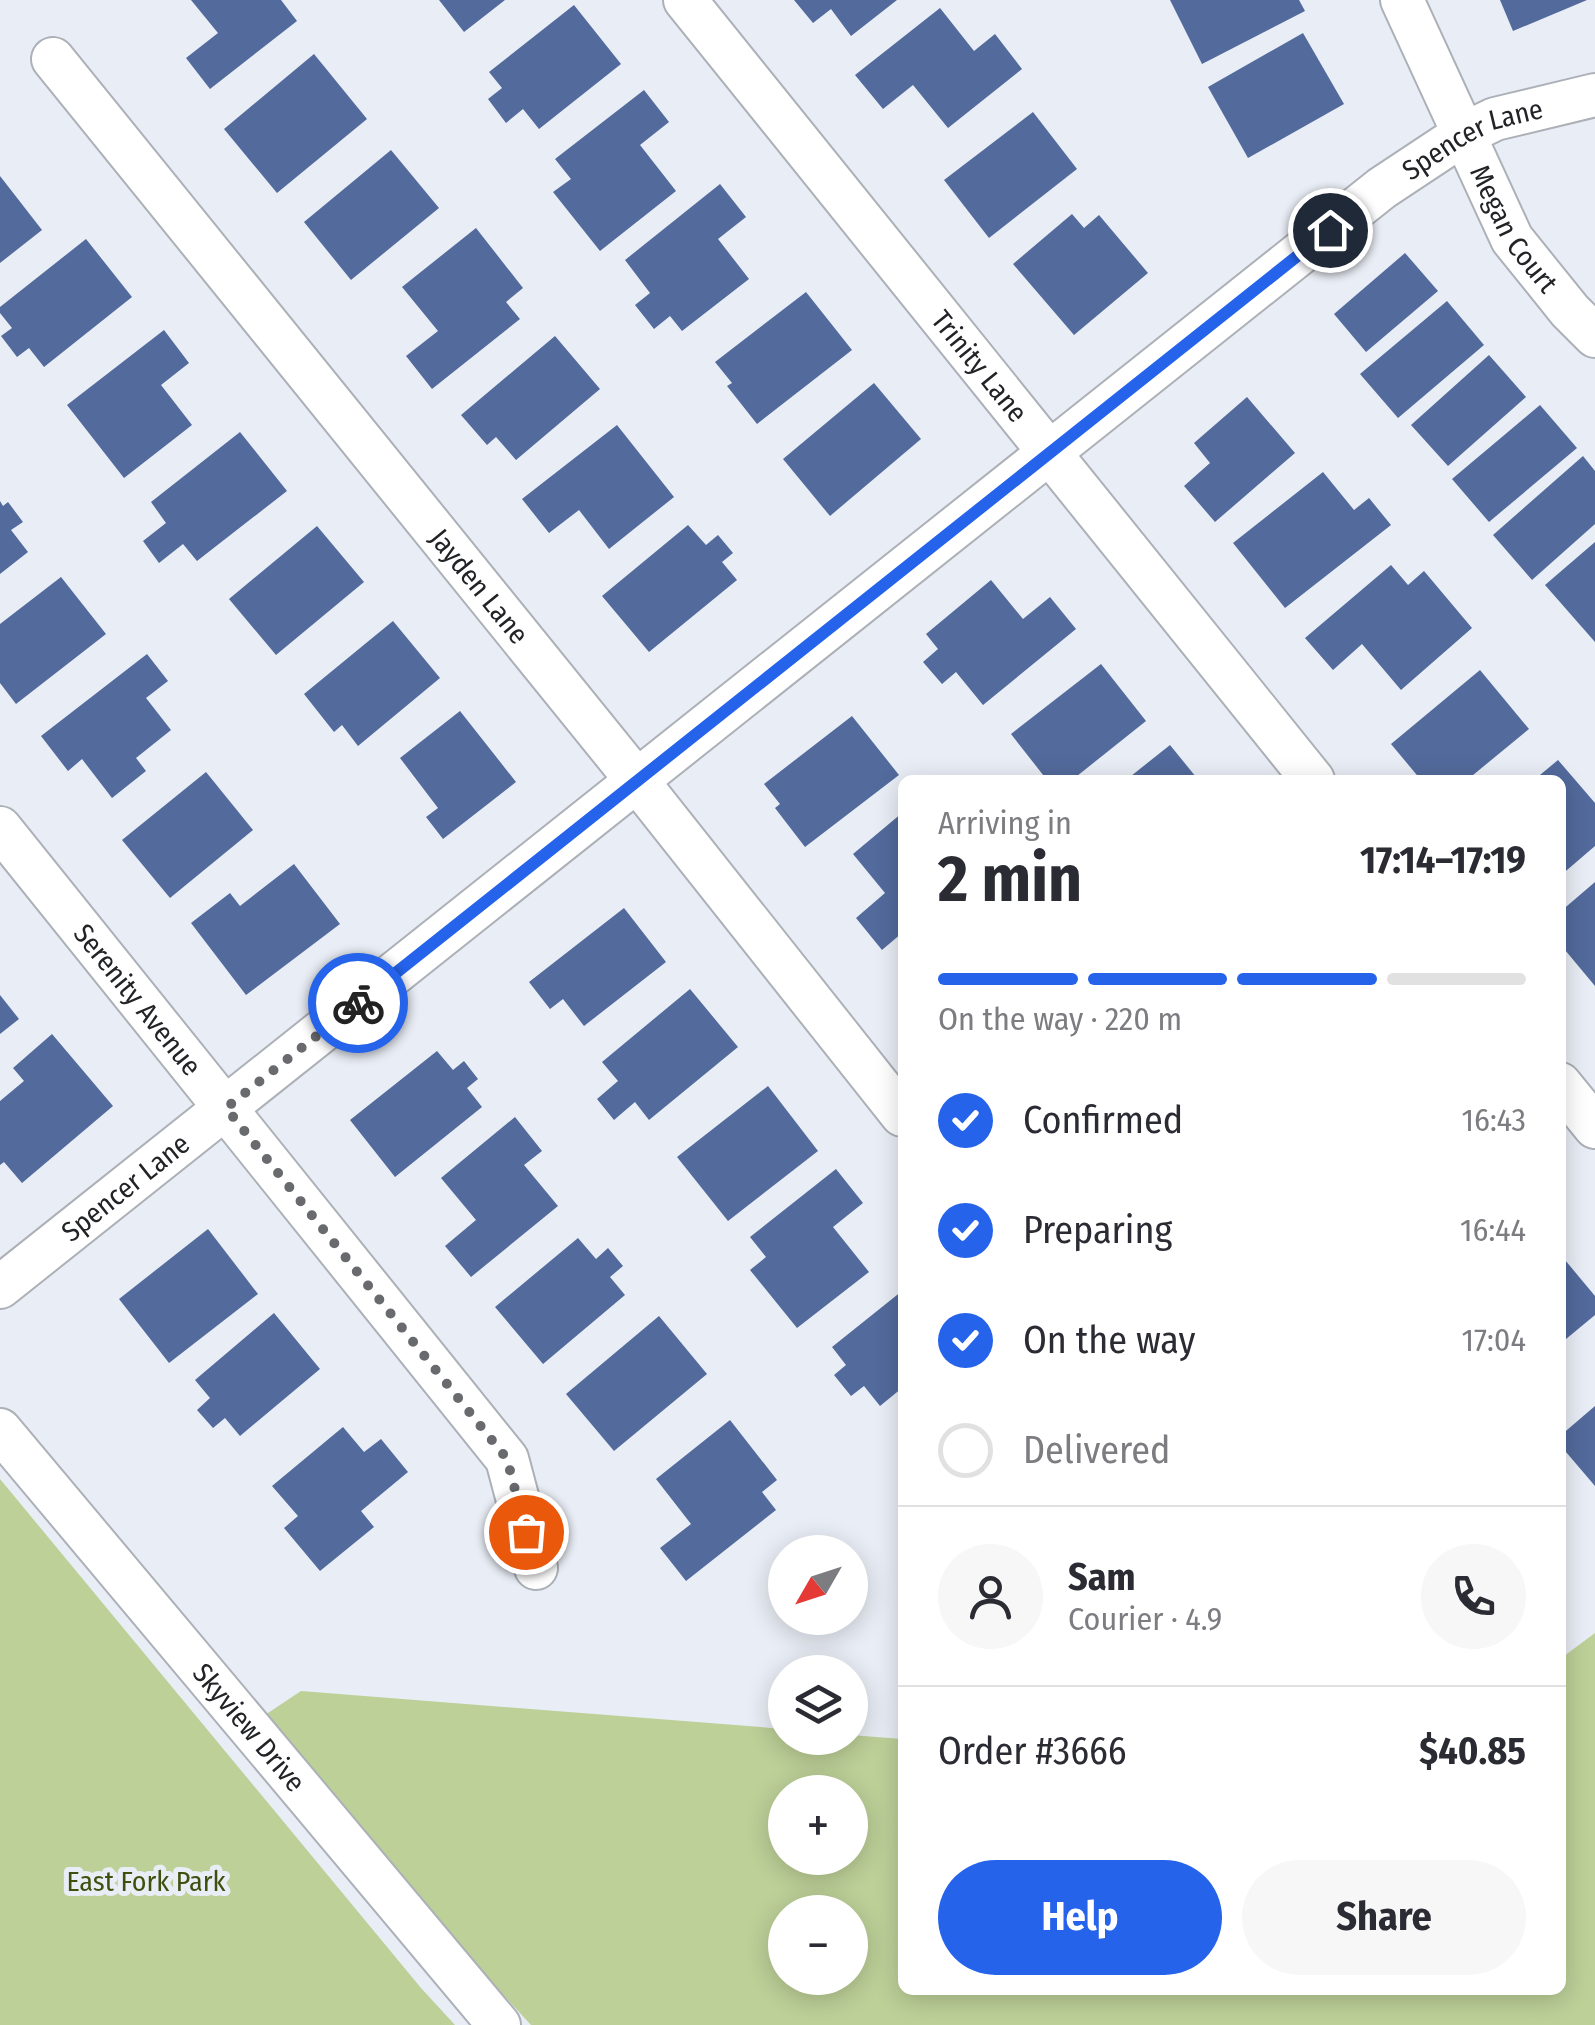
<!DOCTYPE html>
<meta charset="utf-8">
<style>
body{margin:0;font-family:"Fira Sans Condensed",sans-serif;background:#f7f7f7;color:#2b2b33;height:100vh;display:flex;flex-direction:column;font-size:38px;white-space:nowrap}
*{box-sizing:border-box;margin:0}
p{font-size:32px;color:#7c7c81}
.icon{flex:none;width:55px;height:55px;fill:none;stroke:currentColor;stroke-width:2;stroke-linecap:round;stroke-linejoin:round}
.map{position:relative;flex:1;overflow:hidden}
.drawer{position:absolute;left:898px;top:775px;width:668px;height:1220px;display:flex;flex-direction:column;background:#fff;border-radius:15px;box-shadow:0 5px 25px #0003}
.drawer>*{flex:none}
.needle{width:65px;rotate:231deg}
.controls{position:absolute;left:768px;top:1535px;display:grid;gap:20px}
.controls a{display:grid;place-items:center;width:100px;height:100px;border-radius:50%;background:#fff;box-shadow:0 5px 25px #0003;font-size:50px}
.pin{position:absolute;display:grid;place-items:center;width:85px;height:85px;color:#fff;margin:-42px;border:5px solid #fff;border-radius:50%;box-shadow:0 2px 10px #0007}
.courier{position:absolute;display:grid;place-items:center;width:100px;height:100px;margin:-50px;border:8px solid #2563eb;border-radius:50%;background:#fff;color:#222;box-shadow:0 2px 12px #0007}
.summary em{font-style:normal;font-weight:700}
.summary div{display:flex;flex-direction:column-reverse}
.summary{display:flex;align-items:center;justify-content:space-between;height:170px;padding:0 40px}
h1{font-size:65px;font-weight:700;line-height:75px}
.bar{display:grid;grid-template-columns:repeat(4,1fr);gap:15px 10px;align-content:center;height:120px;padding:0 40px}
.bar i{height:12px;border-radius:8px;background:#e1e1e2}
.bar .current{background:#2563eb}
.bar p{grid-column:span 4}
.line{display:flex;align-items:center;gap:25px;padding:0 40px;border-top:2px solid #e1e1e2}
.line div{flex:1}
.round{display:grid;place-items:center;flex:none;width:105px;height:105px;border-radius:52px;background:#f7f7f7}
ol{padding:0 40px;list-style:none}
li{display:flex;align-items:center;gap:30px;height:110px}
li p{margin-inline-start:auto}
li .icon{padding:10px;border-radius:50%;background:#2563eb;color:#fff;stroke-width:4}
li:last-child{color:#7c7c81}
li i{width:55px;height:55px;border:5px solid #e1e1e2;border-radius:50%}
.action{display:flex;gap:20px;margin-top:auto;padding:20px 40px}
.action a{flex:1;height:115px;border-radius:60px;background:#2563eb;color:#fff;font-size:40px;font-weight:700;line-height:115px;text-align:center}
.action a+a{background:#f7f7f7;color:#2b2b33}
.map>svg:first-child{display:block}
.green{fill:#bdd098;fill-rule:evenodd}
.building{fill:#526a9c}
.lines{fill:none;stroke-linecap:round;stroke-linejoin:round}
.minor-casing{stroke:#acb0b7;stroke-width:46}
.minor{stroke:#fff;stroke-width:42}
.done{stroke:#686a6e;stroke-width:10;stroke-dasharray:0 18}
.route{stroke:#2563eb;stroke-width:12}
.labels{text-anchor:middle;dominant-baseline:central;stroke-width:10;stroke-linejoin:round;paint-order:stroke}
.street-label{font-size:28px;fill:#222326;stroke:#e9edf5}
.park-label{font-size:28px;fill:#3f500e;stroke:#e9edf5}
</style>
<div class="map">
<svg width="1595" height="2025" viewBox="0 0 1595 2025">
<rect width="100%" height="100%" fill="#e9edf5"/>
<g class="green">
<path d="M0,1479L421,1988L455,2025H0Z"/>
<path d="M1595,1633V2025H531L444,1930L265,1715L301,1691L785,1729V1738H850V1735L902,1739V1990H1560V1659ZM785,1792H850V1858H785ZM785,1912H850V1978H785Z"/>
</g>
<g class="building">
<path d="M191,0H281L297,21L210,89L186,58L218,33Z"/>
<path d="M439,0H505L464,32Z"/>
<path d="M794,0H897L851,36L831,9L813,23Z"/>
<path d="M1170,0H1299L1305,11L1202,64Z"/>
<path d="M1500,0H1587L1513,31Z"/>
<path d="M574,5L621,64L539,129L523,109L506,123L488,99L502,88L489,72Z"/>
<path d="M940,8L974,51L995,34L1022,69L948,128L913,85L883,109L855,75Z"/>
<path d="M1303,33L1344,104L1248,158L1208,87Z"/>
<path d="M314,54L367,119L277,193L224,129Z"/>
<path d="M644,90L669,122L640,145L676,191L600,251L553,192L571,179L555,159Z"/>
<path d="M1033,112L1077,169L989,238L944,180Z"/>
<path d="M391,150L439,208L351,280L304,222Z"/>
<path d="M0,176L42,230L0,263Z"/>
<path d="M720,184L746,217L718,239L749,279L682,331L670,316L654,329L635,305L650,293L625,260Z"/>
<path d="M1072,214L1084,228L1099,215L1148,273L1074,335L1013,264Z"/>
<path d="M476,228L523,288L506,302L520,319L432,389L406,356L438,331L402,287Z"/>
<path d="M86,239L132,297L44,367L29,348L17,357L1,336L12,328L0,313V307Z"/>
<path d="M1405,253L1438,291L1366,352L1334,314Z"/>
<path d="M806,292L852,350L757,424L727,386L732,383L715,362Z"/>
<path d="M1447,301L1484,345L1398,418L1360,374Z"/>
<path d="M164,330L189,363L161,385L192,425L124,478L67,405Z"/>
<path d="M555,336L600,389L516,460L496,437L487,445L461,415Z"/>
<path d="M1489,355L1526,397L1448,466L1411,425Z"/>
<path d="M874,383L921,439L830,516L783,459Z"/>
<path d="M1247,397L1295,453L1215,522L1184,486L1210,463L1194,443Z"/>
<path d="M1540,405L1577,448L1489,522L1452,479Z"/>
<path d="M617,425L674,497L609,549L579,510L549,533L522,499Z"/>
<path d="M240,432L287,491L197,561L183,544L159,563L143,541L166,523L151,502Z"/>
<path d="M1583,456L1595,471V524L1532,580L1493,535Z"/>
<path d="M1323,472L1354,510L1369,498L1391,525L1285,608L1233,543Z"/>
<path d="M0,501L3,506L8,502L23,522L11,530L28,552L0,574Z"/>
<path d="M688,525L706,545L718,535L733,553L722,562L737,580L649,652L602,596Z"/>
<path d="M317,526L364,582L276,655L229,599Z"/>
<path d="M1595,542V642L1545,585Z"/>
<path d="M1391,565L1408,585L1424,571L1472,628L1401,690L1362,644L1333,670L1305,638Z"/>
<path d="M61,577L106,634L16,704L0,683V624Z"/>
<path d="M991,580L1023,619L1050,597L1076,629L983,705L956,672L942,684L923,662L938,649L926,634Z"/>
<path d="M393,621L440,678L358,746L342,725L334,732L304,694Z"/>
<path d="M147,654L168,681L146,698L171,730L136,758L146,771L112,798L82,759L68,771L41,736Z"/>
<path d="M1101,664L1146,721L1072,780H1047L1011,734Z"/>
<path d="M1480,670L1529,729L1467,780H1421L1391,744Z"/>
<path d="M460,711L516,782L443,839L426,817L438,808L400,758Z"/>
<path d="M852,716L899,775L805,847L775,808L780,804L764,784Z"/>
<path d="M1170,745L1196,777L1192,780H1126Z"/>
<path d="M1558,760L1595,803V846L1560,876V780H1534Z"/>
<path d="M206,772L253,830L170,898L122,840Z"/>
<path d="M902,813V933L882,950L856,918L885,893L853,854Z"/>
<path d="M294,864L340,924L246,995L191,923L230,893L240,906Z"/>
<path d="M1595,882V986L1560,944V912Z"/>
<path d="M624,908L666,962L584,1026L563,999L550,1009L529,982Z"/>
<path d="M690,989L738,1047L649,1120L635,1102L614,1120L597,1099L618,1081L602,1062Z"/>
<path d="M0,995L19,1019L0,1034Z"/>
<path d="M52,1034L113,1106L22,1183L4,1162L0,1165V1101L24,1081L13,1068Z"/>
<path d="M437,1051L453,1070L464,1061L478,1079L467,1088L482,1107L395,1177L350,1120Z"/>
<path d="M768,1086L818,1151L728,1221L677,1157Z"/>
<path d="M515,1117L542,1151L524,1165L558,1206L471,1277L445,1246L476,1220L441,1178Z"/>
<path d="M836,1169L863,1203L833,1227L869,1272L797,1328L750,1270L766,1257L750,1237Z"/>
<path d="M208,1229L258,1294L169,1363L119,1299Z"/>
<path d="M578,1238L596,1259L608,1248L623,1266L610,1277L625,1295L543,1364L495,1307Z"/>
<path d="M1560,1254L1595,1296V1315L1560,1344Z"/>
<path d="M902,1291V1388L880,1406L864,1386L851,1396L834,1375L846,1365L832,1347Z"/>
<path d="M274,1313L320,1369L240,1436L225,1418L213,1428L197,1410L210,1398L195,1380Z"/>
<path d="M659,1316L707,1374L614,1451L566,1394Z"/>
<path d="M1595,1406V1486L1560,1445V1436Z"/>
<path d="M730,1420L777,1480L762,1492L776,1510L686,1581L660,1548L691,1524L656,1479Z"/>
<path d="M343,1427L364,1452L381,1439L408,1472L361,1511L374,1527L320,1571L284,1528L298,1516L272,1486Z"/>
</g>
<g class="lines">
<g class="minor-casing">
<g id="minor">
<path id="s1" d="M685,0L1313,780"/>
<path id="s2" d="M1402,0L1512,239L1570,311L1595,336"/>
<path id="s3" d="M53,59L638,782L902,1115"/>
<path id="s4" d="M0,828L507,1459L536,1568"/>
<path d="M1560,1084L1595,1127"/>
<path id="s5" d="M0,1287L1382,188L1462,135L1495,119L1595,95"/>
<path id="s6" d="M0,1430L499,2025"/>
</g>
</g>
<use href="#minor" class="minor"/>
</g>
<g class="lines">
<path class="done" d="M358,1003L226,1108L507,1459L526,1532"/>
<path class="route" d="M358,1003L1330,230"/>
</g>
<g class="labels">
<g class="street-label">
<text stroke="none"><textPath href="#s5" startOffset="1870">Spencer Lane</textPath></text>
<text stroke="none"><textPath href="#s2" startOffset="255">Megan Court</textPath></text>
<text stroke="none"><textPath href="#s1" startOffset="470">Trinity Lane</textPath></text>
<text stroke="none"><textPath href="#s3" startOffset="678">Jayden Lane</textPath></text>
<text stroke="none"><textPath href="#s4" startOffset="220">Serenity Avenue</textPath></text>
<text stroke="none"><textPath href="#s5" startOffset="160">Spencer Lane</textPath></text>
<text stroke="none"><textPath href="#s6" startOffset="388">Skyview Drive</textPath></text>
</g>
<g class="park-label">
<text x="146" y="1881">East Fork Park</text>
</g>
</g>
</svg>
<div class="controls">
<a><svg class="needle" viewBox="-14 -14 28 28"><path d="M0-13l5 13h-10z" fill="#e53935"/><path d="M0 13l5-13h-10z" fill="#7c7c81"/></svg></a>
<a><svg class="icon" aria-label="layers" viewBox="0 0 24 24"><path d="M12 4l9 5-9 5-9-5zM3 14l9 5 9-5"/></svg></a>
<a>+</a>
<a>−</a>
</div>
<div class="pin" style="left:526px;top:1532px;background:#ea580c"><svg class="icon" aria-label="bag" viewBox="0 0 24 24"><path d="M5 8h14l-1 12H6zM9 8a3 3 0 0 1 6 0"/></svg></div>
<div class="pin" style="left:1330px;top:230px;background:#1f2937"><svg class="icon" aria-label="home" viewBox="0 0 24 24"><path d="M3 11l9-7 9 7M6 9v11h12V9"/></svg></div>
<div class="courier" style="left:358px;top:1003px"><svg class="icon" aria-label="bike" viewBox="0 0 24 24"><circle cx="6" cy="16" r="4"/><circle cx="18" cy="16" r="4"/><path d="M6 16l4-8h5l3 8M10 8l3 8H6M13 5h3"/></svg></div>
<section class="drawer">
<div class="summary"><div><h1>2 min</h1><p>Arriving in</p></div><em>17:14–17:19</em></div>
<div class="bar"><i class="current"></i><i class="current"></i><i class="current"></i><i></i><p>On the way · 220 m</p></div>
<ol>
<li><svg class="icon" aria-label="check" viewBox="0 0 24 24"><path d="M5 12l5 5 9-10"/></svg>Confirmed<p>16:43</p></li>
<li><svg class="icon" aria-label="check" viewBox="0 0 24 24"><path d="M5 12l5 5 9-10"/></svg>Preparing<p>16:44</p></li>
<li><svg class="icon" aria-label="check" viewBox="0 0 24 24"><path d="M5 12l5 5 9-10"/></svg>On the way<p>17:04</p></li>
<li><i></i>Delivered</li>
</ol>
<div class="line" style="height:180px"><a class="round"><svg class="icon" aria-label="person" viewBox="0 0 24 24"><circle cx="12" cy="8" r="4"/><path d="M4 21q1-7 8-7t8 7"/></svg></a><div><b>Sam</b><p>Courier · 4.9</p></div><a class="round"><svg class="icon" aria-label="phone" viewBox="0 0 24 24"><path d="M5 4h4l2 5-3 2q2 4 5 5l2-3 5 2v4C11 20 4 13 5 4z"/></svg></a></div>
<div class="line" style="height:130px"><div>Order #3666</div><b>$40.85</b></div>
<div class="action"><a>Help</a><a>Share</a></div>
</section>
</div>
